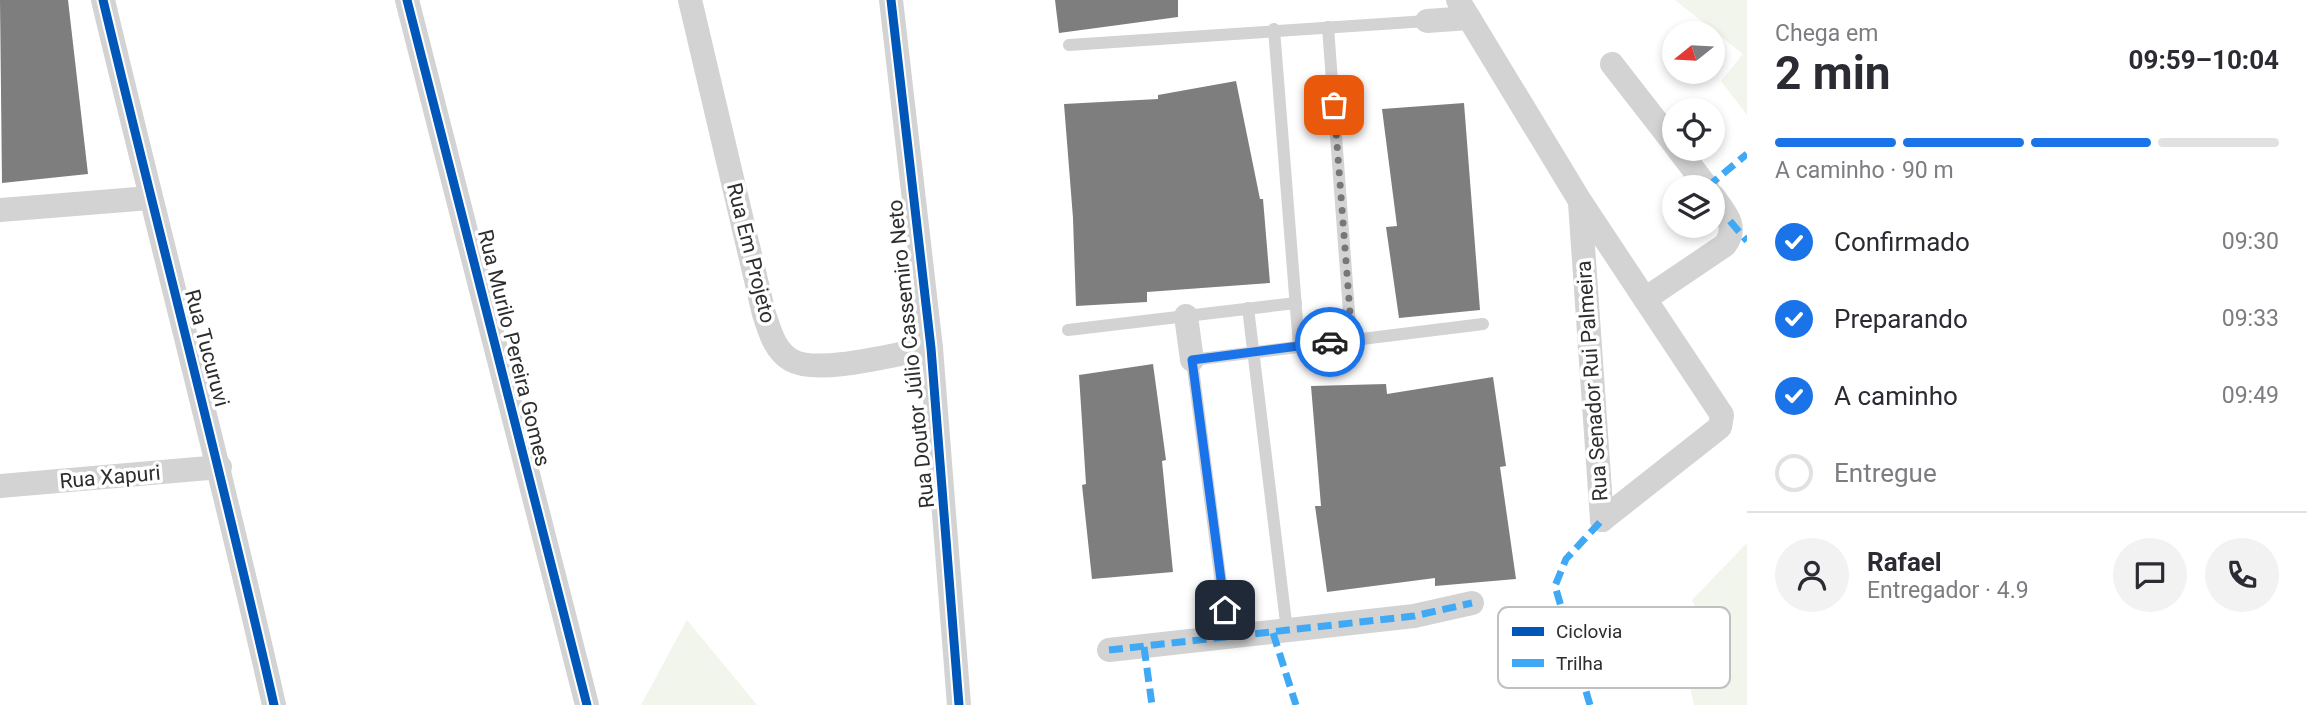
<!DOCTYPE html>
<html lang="pt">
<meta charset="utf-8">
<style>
body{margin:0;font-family:Roboto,sans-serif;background:#f2f2f3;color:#2b2b33;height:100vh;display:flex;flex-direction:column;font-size:26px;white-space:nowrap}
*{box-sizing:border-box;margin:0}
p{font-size:23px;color:#7c7c81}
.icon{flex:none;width:38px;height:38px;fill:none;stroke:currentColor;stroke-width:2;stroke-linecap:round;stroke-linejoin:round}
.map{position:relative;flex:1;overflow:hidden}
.sheet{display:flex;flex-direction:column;background:#fff;width:560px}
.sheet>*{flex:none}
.needle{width:46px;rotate:252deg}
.fabs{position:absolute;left:1662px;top:21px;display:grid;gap:14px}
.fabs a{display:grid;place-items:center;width:63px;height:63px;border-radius:50%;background:#fff;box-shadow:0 4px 10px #0003;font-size:35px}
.pin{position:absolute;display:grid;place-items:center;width:60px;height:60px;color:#fff;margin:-30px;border-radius:14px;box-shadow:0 4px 10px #0006}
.courier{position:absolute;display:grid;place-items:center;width:70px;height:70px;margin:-35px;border:5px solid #1a73e8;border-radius:50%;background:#fff;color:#222;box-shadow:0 2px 9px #0007}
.headline em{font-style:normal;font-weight:700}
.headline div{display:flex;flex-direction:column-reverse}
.headline{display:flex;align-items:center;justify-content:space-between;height:119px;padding:0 28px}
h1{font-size:46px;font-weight:700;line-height:52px}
.bar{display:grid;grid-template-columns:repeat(4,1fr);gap:10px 7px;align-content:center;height:84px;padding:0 28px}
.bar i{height:9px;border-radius:5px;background:#e1e1e2}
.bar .selected{background:#1a73e8}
.bar p{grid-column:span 4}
.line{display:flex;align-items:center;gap:18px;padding:0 28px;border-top:2px solid #e1e1e2}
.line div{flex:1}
.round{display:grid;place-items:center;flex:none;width:74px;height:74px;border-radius:37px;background:#f2f2f3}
ol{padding:0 28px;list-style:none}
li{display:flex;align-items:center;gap:21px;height:77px}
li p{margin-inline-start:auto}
li .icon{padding:7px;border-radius:50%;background:#1a73e8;color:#fff;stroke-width:4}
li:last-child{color:#7c7c81}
li i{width:38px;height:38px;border:4px solid #e1e1e2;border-radius:50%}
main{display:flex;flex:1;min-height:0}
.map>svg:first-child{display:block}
.green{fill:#f2f5eb}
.building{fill:#7e7e7e}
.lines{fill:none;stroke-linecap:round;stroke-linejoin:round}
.lane{stroke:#d3d3d3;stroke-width:12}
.street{stroke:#d3d3d3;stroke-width:24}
.quiet{stroke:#3fa9f5;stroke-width:7;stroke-dasharray:14 7;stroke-linecap:butt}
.cycleway-casing{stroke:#fff;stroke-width:13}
.cycleway{stroke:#0057b8;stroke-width:9}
.done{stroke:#777;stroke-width:7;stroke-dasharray:0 12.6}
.route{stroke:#1a73e8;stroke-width:9}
.labels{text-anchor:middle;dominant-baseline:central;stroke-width:7;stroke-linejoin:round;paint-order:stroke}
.street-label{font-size:21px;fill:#2e2e2e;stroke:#fff}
.key{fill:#fff;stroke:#c0c0c0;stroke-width:2}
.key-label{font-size:19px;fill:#2e2e2e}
</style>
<main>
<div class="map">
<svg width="1747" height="705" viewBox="0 0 1747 705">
<rect width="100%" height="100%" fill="#fff"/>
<g class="green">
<path d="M1675,0H1747V115L1721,81L1743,54Z"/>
<path d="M1747,543V705H1694L1688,677L1714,644L1692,600Z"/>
<path d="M687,620L757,705H641Z"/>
</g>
<g class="building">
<path d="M0,0H68L88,174L2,183Z"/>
<path d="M1055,0H1178V17L1059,33Z"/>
<path d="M1236,81L1260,199H1263L1270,283L1147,292V302L1076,306L1073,218L1064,104L1158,99V95Z"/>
<path d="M1464,103L1480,310L1399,318L1386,227L1397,226L1382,109Z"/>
<path d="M1153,364L1166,460L1162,461L1173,572L1092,579L1082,485L1086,484L1079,375Z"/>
<path d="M1493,377L1506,466L1500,467L1516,579L1435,586V578L1327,592L1315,506H1321L1311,386L1386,384L1387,394Z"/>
</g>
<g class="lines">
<g class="lane">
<path d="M1328,27L1351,339"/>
<path d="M1274,29L1299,346"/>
<path d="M1069,45L1427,21"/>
<path d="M1248,308L1287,631"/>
<path d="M1068,330L1296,303"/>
<path d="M1228,637L1192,360L1483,324"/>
</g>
<g class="street">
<path d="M103,0C159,235 221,469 274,705"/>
<path d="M407,0L587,705"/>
<path d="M690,0L764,314C770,331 774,350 791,360C818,376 899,353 931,348"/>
<path d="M891,0L931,348L959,705"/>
<path d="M1458,0L1580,201L1722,415L1720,427L1602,520"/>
<path d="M1427,21L1469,18"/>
<path d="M1612,64L1675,145"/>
<path d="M1678,149L1707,187"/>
<path d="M1580,203L1602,520"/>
<path d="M0,210L150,198"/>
<path d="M1645,299L1725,245C1739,226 1725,213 1713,196"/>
<path d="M1186,316L1192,360"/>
<path d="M0,486L220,467"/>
<path d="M1109,650L1414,616L1472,603"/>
</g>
<g class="quiet">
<path d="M1707,187L1747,154"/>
<path d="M1730,221L1747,241"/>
<path d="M1273,633L1296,705"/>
<path d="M1144,647L1152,705"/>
<path d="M1109,650L1414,616L1472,603"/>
<path d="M1590,705L1555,586L1566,559L1602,520"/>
</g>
<g class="cycleway-casing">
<g id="cycleway">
<path d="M103,0C159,235 221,469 274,705"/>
<path d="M407,0L587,705"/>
<path d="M891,0L931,348L959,705"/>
</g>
</g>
<use href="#cycleway" class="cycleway"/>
</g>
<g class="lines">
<path class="done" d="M1330,342L1352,339L1334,105"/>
<path class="route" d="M1225,610L1192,360L1330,342"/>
</g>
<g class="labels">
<g class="street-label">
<text transform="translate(751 253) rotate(76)">Rua Em Projeto</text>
<text transform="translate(207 348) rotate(75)">Rua Tucuruvi</text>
<text transform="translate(514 348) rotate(76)">Rua Murilo Pereira Gomes</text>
<text transform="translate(911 354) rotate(-96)">Rua Doutor Júlio Cassemiro Neto</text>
<text transform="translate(1592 381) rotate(-94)">Rua Senador Rui Palmeira</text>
<text transform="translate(110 477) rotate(-5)">Rua Xapuri</text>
</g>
</g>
<rect x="1498" y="607" width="232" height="81" rx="10" class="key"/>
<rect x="1512" y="627" width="32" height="9" fill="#0057b8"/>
<rect x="1512" y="659" width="32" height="8" fill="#3fa9f5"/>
<g class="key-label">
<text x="1556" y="638">Ciclovia</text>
<text x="1556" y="670">Trilha</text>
</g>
</svg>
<div class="fabs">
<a><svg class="needle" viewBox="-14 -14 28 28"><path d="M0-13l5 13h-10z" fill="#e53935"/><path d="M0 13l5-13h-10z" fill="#7c7c81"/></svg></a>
<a><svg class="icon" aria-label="locate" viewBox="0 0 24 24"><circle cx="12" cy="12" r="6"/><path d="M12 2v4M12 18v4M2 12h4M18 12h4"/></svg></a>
<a><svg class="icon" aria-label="layers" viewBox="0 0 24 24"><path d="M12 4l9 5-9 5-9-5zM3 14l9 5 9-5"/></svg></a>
</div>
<div class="pin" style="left:1334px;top:105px;background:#ea580c"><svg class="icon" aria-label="bag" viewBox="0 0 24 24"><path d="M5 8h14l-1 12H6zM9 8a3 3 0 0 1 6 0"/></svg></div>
<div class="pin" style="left:1225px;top:610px;background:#1f2937"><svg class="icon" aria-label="home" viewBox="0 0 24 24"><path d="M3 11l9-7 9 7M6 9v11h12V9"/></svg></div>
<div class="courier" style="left:1330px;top:342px"><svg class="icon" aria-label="car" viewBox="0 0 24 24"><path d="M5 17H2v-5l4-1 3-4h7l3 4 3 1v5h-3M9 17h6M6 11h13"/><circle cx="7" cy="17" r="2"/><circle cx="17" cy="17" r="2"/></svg></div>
</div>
<section class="sheet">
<div class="headline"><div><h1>2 min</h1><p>Chega em</p></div><em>09:59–10:04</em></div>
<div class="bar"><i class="selected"></i><i class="selected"></i><i class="selected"></i><i></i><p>A caminho · 90 m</p></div>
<ol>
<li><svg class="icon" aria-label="check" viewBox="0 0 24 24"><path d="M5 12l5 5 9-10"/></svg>Confirmado<p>09:30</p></li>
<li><svg class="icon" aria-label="check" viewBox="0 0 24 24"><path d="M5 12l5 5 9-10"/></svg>Preparando<p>09:33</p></li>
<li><svg class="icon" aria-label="check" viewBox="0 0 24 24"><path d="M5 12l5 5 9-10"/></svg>A caminho<p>09:49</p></li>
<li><i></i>Entregue</li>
</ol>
<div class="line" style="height:126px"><a class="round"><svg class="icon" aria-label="person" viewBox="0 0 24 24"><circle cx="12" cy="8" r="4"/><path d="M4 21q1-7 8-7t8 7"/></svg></a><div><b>Rafael</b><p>Entregador · 4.9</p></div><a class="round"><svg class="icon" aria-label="chat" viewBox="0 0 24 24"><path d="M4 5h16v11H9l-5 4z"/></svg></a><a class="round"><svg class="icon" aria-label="phone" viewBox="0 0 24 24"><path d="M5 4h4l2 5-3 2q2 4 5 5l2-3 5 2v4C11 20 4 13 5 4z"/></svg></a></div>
</section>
</main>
